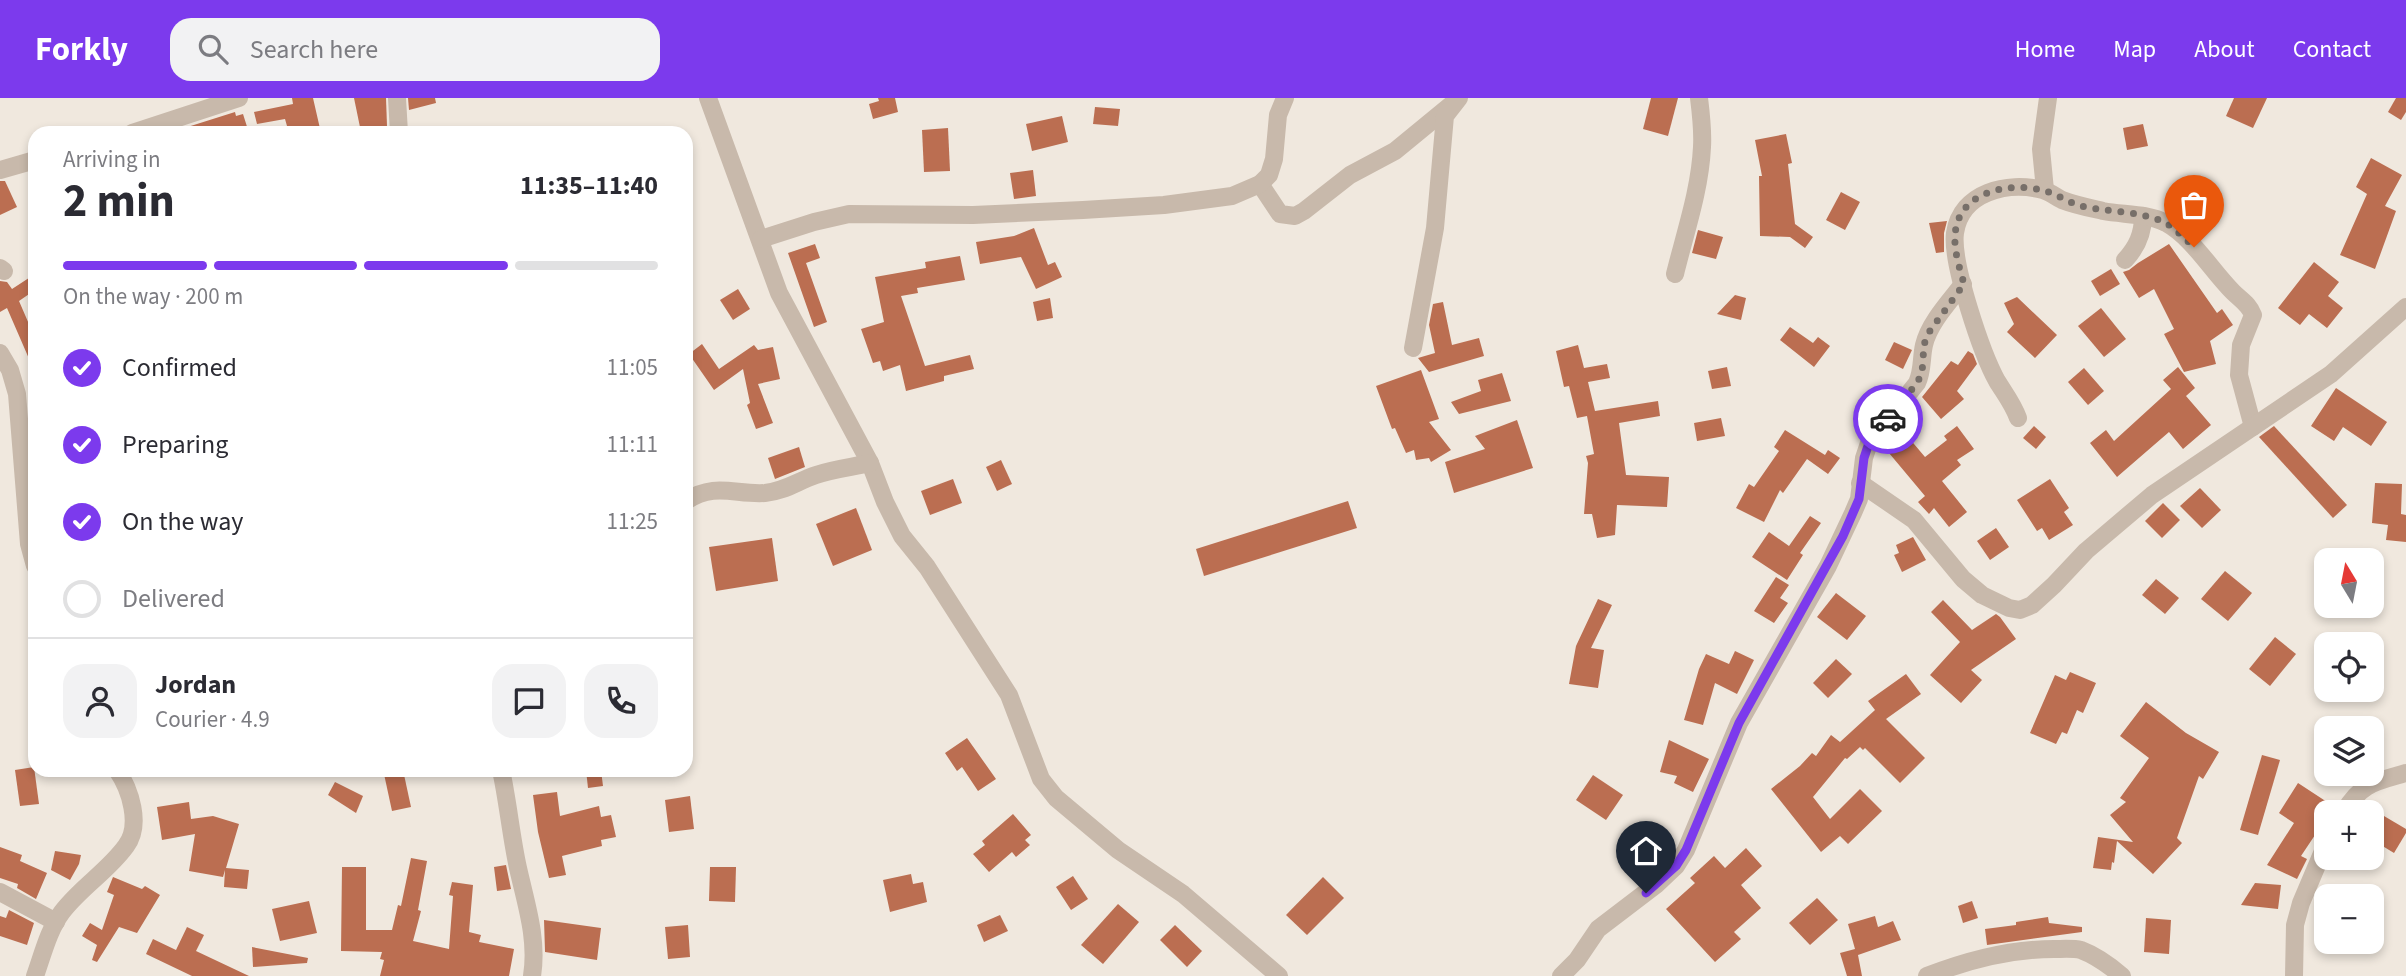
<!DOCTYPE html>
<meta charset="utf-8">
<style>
body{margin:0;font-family:"Source Sans 3",sans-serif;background:#f2f2f3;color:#2b2b33;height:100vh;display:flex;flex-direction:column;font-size:26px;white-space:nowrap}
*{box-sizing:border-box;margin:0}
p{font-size:23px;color:#7c7c81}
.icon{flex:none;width:38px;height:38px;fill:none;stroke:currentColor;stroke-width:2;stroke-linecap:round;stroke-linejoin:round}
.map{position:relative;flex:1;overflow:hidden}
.sheet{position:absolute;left:28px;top:28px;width:665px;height:651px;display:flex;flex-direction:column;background:#fff;border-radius:21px;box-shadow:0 4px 10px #0003}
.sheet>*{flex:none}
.needle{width:46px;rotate:350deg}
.tools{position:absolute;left:2314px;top:450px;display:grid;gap:14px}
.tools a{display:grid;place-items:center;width:70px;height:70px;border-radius:14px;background:#fff;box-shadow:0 4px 10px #0003;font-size:35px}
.pin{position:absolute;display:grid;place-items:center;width:60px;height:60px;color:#fff;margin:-72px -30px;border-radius:50% 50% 50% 0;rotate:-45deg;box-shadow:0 0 7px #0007}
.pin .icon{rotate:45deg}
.courier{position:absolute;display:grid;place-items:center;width:70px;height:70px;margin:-35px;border:5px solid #7c3aed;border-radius:50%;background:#fff;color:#222;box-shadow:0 2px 9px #0007}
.summary em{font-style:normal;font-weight:700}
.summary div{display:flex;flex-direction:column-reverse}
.summary{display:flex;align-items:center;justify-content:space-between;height:119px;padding:0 35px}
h1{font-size:46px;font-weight:700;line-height:52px}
.bar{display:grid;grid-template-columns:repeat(4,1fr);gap:10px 7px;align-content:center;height:84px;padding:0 35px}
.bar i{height:9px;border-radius:5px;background:#e1e1e2}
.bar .selected{background:#7c3aed}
.bar p{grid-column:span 4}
.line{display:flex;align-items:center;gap:18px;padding:0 35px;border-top:2px solid #e1e1e2}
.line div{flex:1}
.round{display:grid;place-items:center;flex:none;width:74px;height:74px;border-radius:21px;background:#f2f2f3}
ol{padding:0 35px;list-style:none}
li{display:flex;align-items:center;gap:21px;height:77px}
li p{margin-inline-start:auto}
li .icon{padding:7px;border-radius:50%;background:#7c3aed;color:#fff;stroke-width:4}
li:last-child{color:#7c7c81}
li i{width:38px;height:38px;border:4px solid #e1e1e2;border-radius:50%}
header{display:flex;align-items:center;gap:42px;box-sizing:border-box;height:98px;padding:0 35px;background:#7c3aed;color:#fff}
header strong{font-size:33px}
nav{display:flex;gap:38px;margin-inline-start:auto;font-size:24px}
.search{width:490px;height:63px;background:#f2f2f3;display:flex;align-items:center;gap:18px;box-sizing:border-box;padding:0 24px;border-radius:21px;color:#7c7c81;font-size:26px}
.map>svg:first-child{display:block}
.building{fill:#bb6e51}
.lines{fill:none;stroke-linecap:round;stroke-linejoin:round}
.street{stroke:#c8b9ab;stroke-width:18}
.done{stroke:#776f69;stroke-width:7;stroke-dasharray:0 12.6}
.route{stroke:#7c3aed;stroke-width:9}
</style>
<header>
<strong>Forkly</strong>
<div class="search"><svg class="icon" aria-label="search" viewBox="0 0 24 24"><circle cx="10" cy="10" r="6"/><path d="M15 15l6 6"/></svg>Search here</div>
<nav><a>Home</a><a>Map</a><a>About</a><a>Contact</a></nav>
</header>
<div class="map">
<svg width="2406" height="878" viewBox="0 0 2406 878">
<rect width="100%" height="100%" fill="#f0e8de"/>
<g class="building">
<path d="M292,0H313L321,35H289L285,21L257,26L254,14L293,6Z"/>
<path d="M354,0H386L387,28L361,34Z"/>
<path d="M408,0H435L436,5L409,12Z"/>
<path d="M878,0H895L898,14L873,21L869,6L879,3Z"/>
<path d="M1651,0H1678L1668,38L1643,31Z"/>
<path d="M2234,0H2267L2253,30L2226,18Z"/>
<path d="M2396,0H2406V14L2401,22L2388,14Z"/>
<path d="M1095,9L1120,11L1118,28L1093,26Z"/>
<path d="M235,14L236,18L243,16L249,35H178V32Z"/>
<path d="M1062,18L1068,44L1032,53L1026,26Z"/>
<path d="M2143,26L2148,48L2127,52L2123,30Z"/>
<path d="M948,30L950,73L924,74L922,32Z"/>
<path d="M1786,36L1792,65L1788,66L1795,126L1813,139L1805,150L1790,139L1760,138L1759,78H1762L1755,42Z"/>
<path d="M2371,60L2402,77L2385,108L2396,113L2375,171L2340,157L2367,96L2356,89Z"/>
<path d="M1033,72L1036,98L1014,101L1010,75Z"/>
<path d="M0,83H5L17,109L0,117Z"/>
<path d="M1841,94L1860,104L1845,132L1826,122Z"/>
<path d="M1947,123L1944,135V154L1936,155L1929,125Z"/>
<path d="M1034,130L1048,167L1055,164L1062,179L1036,191L1021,159L980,166L976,144L1014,138Z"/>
<path d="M1698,132L1723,139L1716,161L1692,155Z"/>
<path d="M815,146L820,160L806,165L827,224L814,229L788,155Z"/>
<path d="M2169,146L2217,215L2222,211L2233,227L2210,243L2216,266L2184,274L2164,236L2174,231L2154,191L2139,200L2123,174L2129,172L2138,165Z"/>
<path d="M960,158L965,182L917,190L918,195L901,198L925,268L970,257L974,271L944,278V283L906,293L900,267L883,273L880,263L873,265L861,231L884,224L875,179L926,170L925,164Z"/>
<path d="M2314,164L2339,184L2328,198L2343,210L2327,230L2309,216L2300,227L2278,210Z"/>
<path d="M2111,171L2120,186L2100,198L2091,183Z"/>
<path d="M35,176V192L19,203L35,240V261L30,263L7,210L0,214V183L7,184L12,191Z"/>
<path d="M738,191L750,211L733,222L720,202Z"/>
<path d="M1735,197L1746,200L1741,222L1717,216Z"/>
<path d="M2017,199L2057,237L2035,260L2007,234L2014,226L2004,205Z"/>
<path d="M1050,200L1053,220L1037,223L1033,204Z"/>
<path d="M1443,204L1452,247L1479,240L1484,258L1429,274L1418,260L1435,255L1429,227L1433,206Z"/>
<path d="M2101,210L2126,241L2104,259L2078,228Z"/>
<path d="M1790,229L1813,245L1818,239L1830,248L1814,269L1780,242Z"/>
<path d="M1894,244L1912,252L1903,271L1885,262Z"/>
<path d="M702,246L719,271L754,247L758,252L773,249L780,281L758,286L773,325L756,331L747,307L750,305L743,271L714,292L689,256Z"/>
<path d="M1578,247L1584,270L1607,266L1610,280L1588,284L1595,313L1658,303L1660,318L1619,325L1626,377L1669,379L1667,409L1617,407L1615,437L1597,440L1592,416H1584L1588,365L1586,358L1594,356L1587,318L1577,320L1569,288L1564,289L1556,253Z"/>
<path d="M1968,253L1973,256L1977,266L1957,293L1964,301L1941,321L1922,299L1951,263L1958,267Z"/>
<path d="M1727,269L1731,288L1712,291L1708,273Z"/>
<path d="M2178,269L2195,290L2186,298L2211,327L2183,351L2169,334L2117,379L2090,345L2106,332L2114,343L2171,291L2163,282Z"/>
<path d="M2084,270L2104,293L2088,307L2068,284Z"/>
<path d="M1421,272L1439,321L1429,324L1451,352L1431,364L1429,360L1416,362L1414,352L1406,355L1395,330L1392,331L1376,288Z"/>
<path d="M1502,275L1511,303L1459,316L1451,304L1481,293L1478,282Z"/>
<path d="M2336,290L2387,324L2371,348L2343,329L2334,343L2311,328Z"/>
<path d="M1721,320L1725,338L1697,343L1694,325Z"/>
<path d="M1517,322L1533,370L1454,395L1445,364L1485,351L1475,338Z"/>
<path d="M1957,328L1974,351L1957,362L1961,367L1942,383L1967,414L1949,429L1934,410L1929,416L1918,404L1925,398L1884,349L1903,333L1925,359L1947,342L1944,338Z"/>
<path d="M2034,328L2046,339L2036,351L2023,340Z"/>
<path d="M2274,328L2347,407L2333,420L2259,339Z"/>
<path d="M1785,332L1825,357L1828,352L1840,360L1828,376L1807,361L1783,395L1780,392L1764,424L1736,410L1749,386L1754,389L1779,353L1774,349Z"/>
<path d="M799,349L805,369L775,381L768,360Z"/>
<path d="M1001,362L1012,386L997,393L986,369Z"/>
<path d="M953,381L962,405L930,417L921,393Z"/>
<path d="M2050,381L2069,410L2064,414L2073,427L2049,442L2042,430L2037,433L2017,402Z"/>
<path d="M2375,385L2402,386L2401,416L2406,417V444L2386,442L2388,427L2372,425Z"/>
<path d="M2200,390L2221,412L2202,430L2180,408Z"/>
<path d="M1348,403L1357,430L1204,478L1196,451Z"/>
<path d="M2163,405L2180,422L2162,440L2145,423Z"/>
<path d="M856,410L872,452L833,468L816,426Z"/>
<path d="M1810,418L1821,425L1800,455L1803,457L1787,482L1752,459L1769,434L1789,448Z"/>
<path d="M1996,430L2009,449L1990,462L1977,443Z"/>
<path d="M1913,439L1926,462L1902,474L1894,457L1899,455L1896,447Z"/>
<path d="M772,440L778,483L716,493L709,449Z"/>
<path d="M2225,473L2252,495L2228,523L2201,501Z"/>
<path d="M1776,479L1789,487L1780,500L1788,505L1774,525L1754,513Z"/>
<path d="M2156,481L2179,500L2165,516L2142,497Z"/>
<path d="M1836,495L1866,518L1847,542L1817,519Z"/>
<path d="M1598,501L1612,507L1591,550L1604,552L1598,590L1569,586L1576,548Z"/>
<path d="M1943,502L1972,532L1996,516L2000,519L2016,541L1971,572L1982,582L1961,605L1930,577L1960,544L1931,514Z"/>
<path d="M2275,539L2296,556L2270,588L2249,571Z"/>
<path d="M1735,553L1754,562L1737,596L1715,585L1703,627L1684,622L1699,571L1706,556L1729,566Z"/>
<path d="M1836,561L1852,576L1828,600L1813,585Z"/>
<path d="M2070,574L2096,585L2083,615L2077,612L2067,636L2062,634L2056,646L2030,635L2055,577L2066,582Z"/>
<path d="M1906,576L1921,596L1886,621L1925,660L1900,685L1865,650L1863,652L1860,649L1847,661L1845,660L1813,699L1830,721L1860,691L1882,713L1848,746L1840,738L1821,754L1771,691L1800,668L1812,655L1816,658L1831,637L1840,644L1875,612L1868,603Z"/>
<path d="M2146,604L2186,635L2219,654L2203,681L2199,678L2177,740L2182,745L2153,776L2117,743L2114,765L2112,764L2111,772L2093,770L2098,739L2133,744L2110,717L2126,704L2120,700L2149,660L2120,638Z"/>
<path d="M967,640L996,681L978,693L962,669L957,673L945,655Z"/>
<path d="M1669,642L1709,661L1693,694L1674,685L1677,678L1660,674Z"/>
<path d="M2262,657L2280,662L2258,737L2240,732Z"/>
<path d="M34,669L39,706L20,708L15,672Z"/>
<path d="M403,672L411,709L392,713L384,676Z"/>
<path d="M586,672H601L603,688L588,690Z"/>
<path d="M1593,677L1623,697L1606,722L1576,702Z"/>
<path d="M335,684L363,698L356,715L328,697Z"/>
<path d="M2298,685L2327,704L2314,723L2321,728L2301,758L2307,761L2297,781L2267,767L2294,725L2279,715Z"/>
<path d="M557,694L560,718L599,708L601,719L611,717L616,739L601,742L602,748L562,758L566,777L549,780L538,734L533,697Z"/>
<path d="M690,698L694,731L669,734L665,702Z"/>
<path d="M189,704L191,721L213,718L239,726L226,770L249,772L247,791L224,789L225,772L223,779L189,773L195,736L162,742L157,709Z"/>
<path d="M1013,716L1031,737L1025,742L1030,747L1016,759L1012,754L989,774L973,756L985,747L982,743Z"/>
<path d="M2384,718L2406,731V735L2394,755L2371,741Z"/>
<path d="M0,749L22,757L20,763L47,775L36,801L17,790L18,786L0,780Z"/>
<path d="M1746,750L1762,768L1741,787L1761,810L1734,834L1741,841L1715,864L1666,811L1695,785L1690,780L1714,758L1725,770Z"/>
<path d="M55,753L81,757L79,766L70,782L51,772Z"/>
<path d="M411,760L427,763L418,812L421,813L413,843L449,851L453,798L449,797L452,784L473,787L469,834L481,837L479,844L514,851L509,878H380L384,862L380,861L382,854L341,853L342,769H366V832H392L398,807L401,808Z"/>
<path d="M506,767L511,791L497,793L494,769Z"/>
<path d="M710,769H736L735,804L709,803Z"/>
<path d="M911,776L913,786L923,784L927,804L890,814L883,782Z"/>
<path d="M1073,778L1088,801L1071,812L1056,789Z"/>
<path d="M113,779L142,791L145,788L160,797L137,835L119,829L97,864L92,862L97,847L82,838L90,825L102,832L114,797L107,794Z"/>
<path d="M1323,779L1344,800L1307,837L1286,817Z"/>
<path d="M2255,785L2281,787L2278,811L2241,807Z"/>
<path d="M1817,800L1838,822L1810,847L1789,825Z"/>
<path d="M309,803L317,835L280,843L272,811Z"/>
<path d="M1972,803L1978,820L1963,825L1958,808Z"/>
<path d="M1118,806L1139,824L1103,866L1081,847Z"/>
<path d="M9,812L34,825L27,847L0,838V818L6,820Z"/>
<path d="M1000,817L1008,833L984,844L977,827Z"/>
<path d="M1875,818L1878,829L1893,823L1901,842L1858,857L1862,878H1847L1840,855L1855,851L1848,826Z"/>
<path d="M2048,819L2049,825L2082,829V834L1987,847L1985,831L2016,827V824Z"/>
<path d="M2146,820L2171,822L2169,856L2144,854Z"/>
<path d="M544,822L601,830L597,862L545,854Z"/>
<path d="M688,827L690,859L668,861L665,829Z"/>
<path d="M1175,827L1202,853L1187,869L1160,842Z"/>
<path d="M187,829L204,837L196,853L249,878H192L146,856L153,841L176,852Z"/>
<path d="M252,849L308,860L307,865L253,869Z"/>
</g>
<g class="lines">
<g class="street">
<path d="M397,0L399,35"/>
<path d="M708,0L779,195L870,365L885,404L902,438L927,469L1009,597L1041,681L1056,700L1118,752L1183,796L1279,878"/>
<path d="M132,35L239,0"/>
<path d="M0,72L35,62"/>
<path d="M1260,86L1280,116L1295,118L1304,113L1350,77L1395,53L1451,7"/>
<path d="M2045,92L2041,51L2048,0"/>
<path d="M761,141L814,124L849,116L973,117L1083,112L1164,107L1232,98L1260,86L1269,77L1274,61L1278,17L1285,0"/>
<path d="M2125,162C2137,149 2143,136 2143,118"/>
<path d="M0,170L4,173"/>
<path d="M1675,176C1685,135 1700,92 1702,49C1703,33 1701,16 1699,0"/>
<path d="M1413,250L1435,130L1445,18L1459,0"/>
<path d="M0,255L10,272L17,296L29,446L35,468"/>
<path d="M2018,320C2013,306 2005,296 1997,283C1982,256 1951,165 1955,135C1961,94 2007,83 2043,92C2050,94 2056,99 2062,102C2075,107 2090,110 2103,113C2124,117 2147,115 2166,125C2193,140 2211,172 2233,194C2241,202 2249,206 2253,217L2241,247L2239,277L2253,329"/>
<path d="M1860,385L1914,422L1963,481L1982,497L2009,510L2020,512L2032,507L2054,487L2086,453L2152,397L2331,276L2406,209"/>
<path d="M686,403C715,384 735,397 765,395C785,393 798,383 816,377C833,371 853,369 870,365"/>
<path d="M501,672C508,704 511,738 518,770C526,806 538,841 532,878"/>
<path d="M2344,714C2361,685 2375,684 2406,675"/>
<path d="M0,794L56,824"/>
<path d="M35,878C43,856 48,833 62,814C81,789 108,773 126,748C142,727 130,691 117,672"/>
<path d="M1561,878L1577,862L1598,831L1657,786L1676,768L1686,752L1739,625L1828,468L1853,415L1859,401L1864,360L1869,345L1917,285C1923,272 1921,260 1924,247C1929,225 1950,203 1963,186"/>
<path d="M1927,878C1968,862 2010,851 2054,851C2062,851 2073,850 2081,852C2097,858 2109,867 2122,878"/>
<path d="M2294,878L2295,827L2301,805L2326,746"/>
</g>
</g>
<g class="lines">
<path class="done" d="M1888,321L1917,285L1922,275L1924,247L1927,237L1964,186C1960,171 1954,154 1955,138C1957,94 2006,84 2042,92C2055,95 2067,104 2081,108C2107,114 2143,113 2166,125C2176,131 2185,141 2194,149"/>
<path class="route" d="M1646,795L1676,768L1686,752L1739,625L1843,438L1859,401L1864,360L1869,345L1888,321"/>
</g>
</svg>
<div class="tools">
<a><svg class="needle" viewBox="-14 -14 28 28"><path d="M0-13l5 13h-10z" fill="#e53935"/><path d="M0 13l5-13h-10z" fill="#7c7c81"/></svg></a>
<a><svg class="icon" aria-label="locate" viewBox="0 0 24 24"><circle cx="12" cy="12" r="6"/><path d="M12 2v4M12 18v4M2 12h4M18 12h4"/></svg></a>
<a><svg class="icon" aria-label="layers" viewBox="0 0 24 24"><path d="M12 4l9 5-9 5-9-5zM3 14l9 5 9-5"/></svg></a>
<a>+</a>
<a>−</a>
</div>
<div class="pin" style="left:2194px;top:149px;background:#ea580c"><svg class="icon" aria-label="bag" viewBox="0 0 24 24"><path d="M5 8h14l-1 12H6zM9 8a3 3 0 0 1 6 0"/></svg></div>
<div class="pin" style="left:1646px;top:795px;background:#1f2937"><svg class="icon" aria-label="home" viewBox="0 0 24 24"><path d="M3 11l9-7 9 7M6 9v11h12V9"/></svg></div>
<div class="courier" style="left:1888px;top:321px"><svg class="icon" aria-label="car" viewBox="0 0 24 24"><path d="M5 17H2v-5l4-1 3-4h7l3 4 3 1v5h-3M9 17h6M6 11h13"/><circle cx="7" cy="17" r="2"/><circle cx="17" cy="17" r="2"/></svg></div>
<section class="sheet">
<div class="summary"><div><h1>2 min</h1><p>Arriving in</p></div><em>11:35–11:40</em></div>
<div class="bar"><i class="selected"></i><i class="selected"></i><i class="selected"></i><i></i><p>On the way · 200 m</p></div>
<ol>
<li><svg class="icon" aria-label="check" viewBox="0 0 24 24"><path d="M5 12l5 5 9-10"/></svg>Confirmed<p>11:05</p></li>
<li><svg class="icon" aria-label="check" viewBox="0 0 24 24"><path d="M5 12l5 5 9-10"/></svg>Preparing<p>11:11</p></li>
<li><svg class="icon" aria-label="check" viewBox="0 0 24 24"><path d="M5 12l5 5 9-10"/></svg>On the way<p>11:25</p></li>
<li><i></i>Delivered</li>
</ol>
<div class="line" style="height:126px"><a class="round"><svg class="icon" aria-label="person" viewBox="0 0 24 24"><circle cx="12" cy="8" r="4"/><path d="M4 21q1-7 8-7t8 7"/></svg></a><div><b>Jordan</b><p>Courier · 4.9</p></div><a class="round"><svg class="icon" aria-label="chat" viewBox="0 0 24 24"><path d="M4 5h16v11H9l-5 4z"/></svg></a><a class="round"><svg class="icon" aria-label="phone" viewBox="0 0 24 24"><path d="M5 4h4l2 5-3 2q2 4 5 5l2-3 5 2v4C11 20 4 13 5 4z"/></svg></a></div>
</section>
</div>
